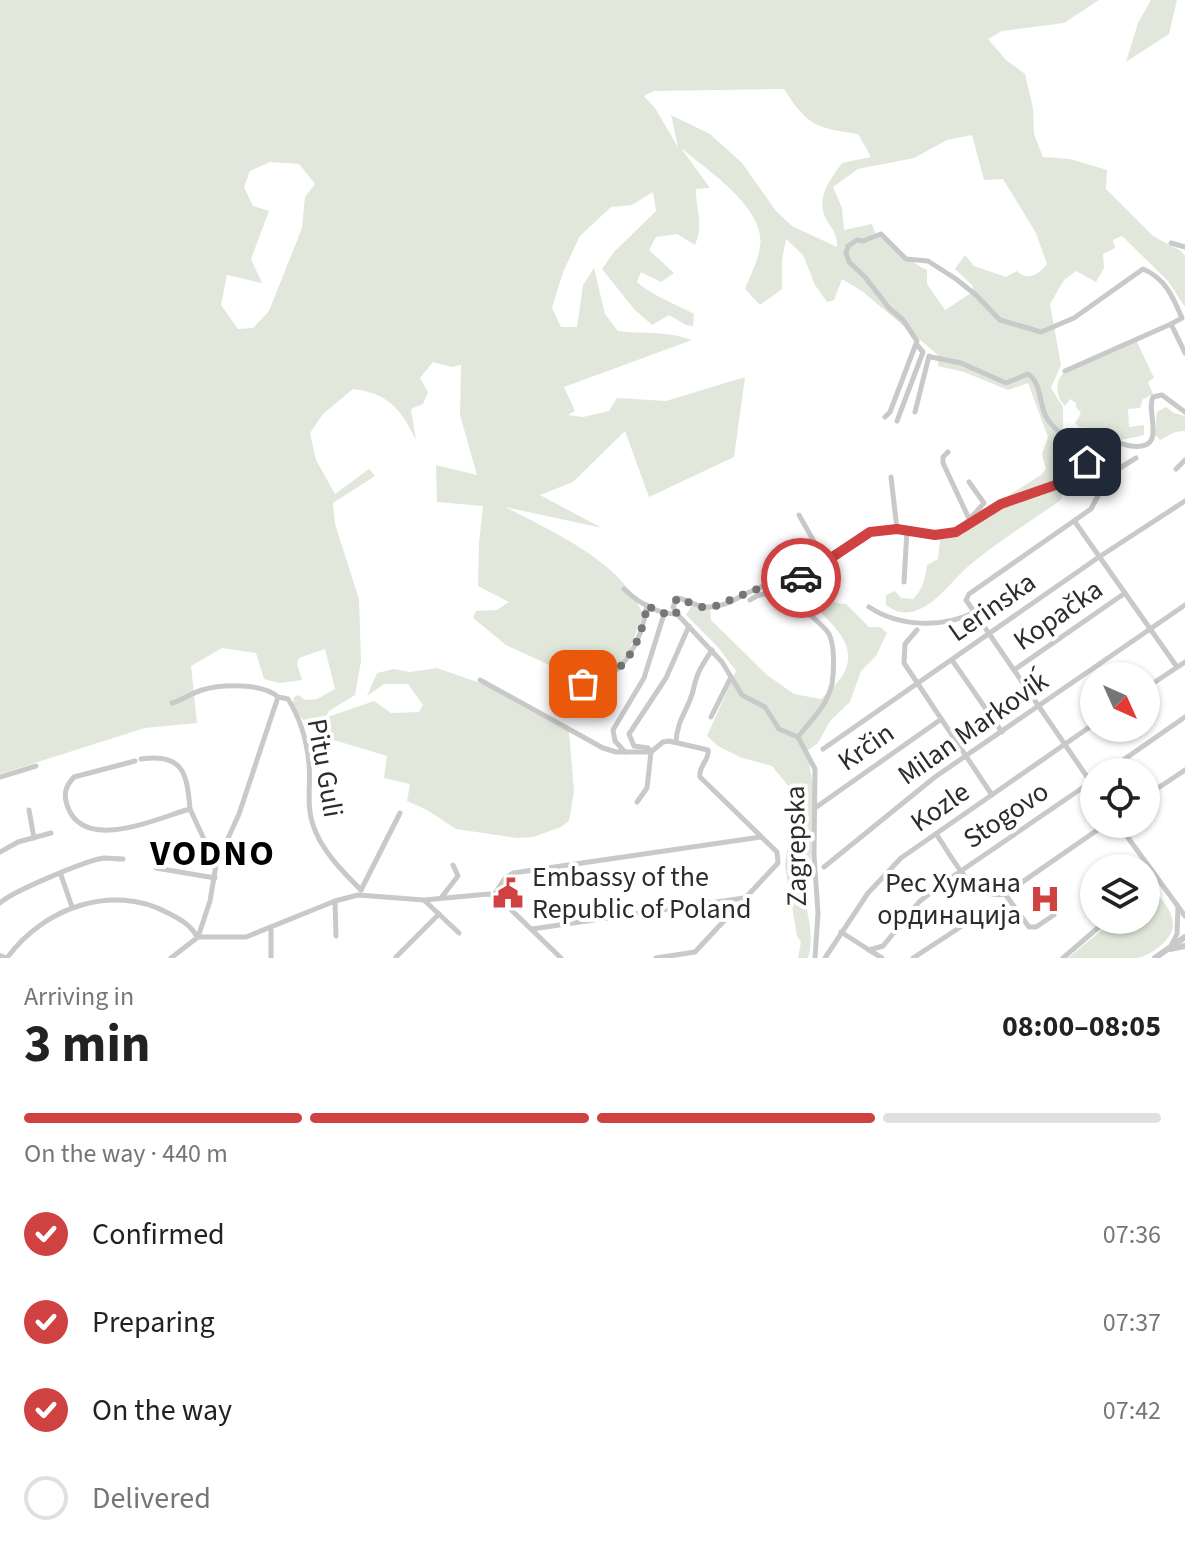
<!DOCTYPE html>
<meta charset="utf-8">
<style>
body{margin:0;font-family:"Source Sans 3",sans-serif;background:#f2f2f2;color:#222;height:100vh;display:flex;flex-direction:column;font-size:30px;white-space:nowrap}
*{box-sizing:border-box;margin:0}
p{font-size:26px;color:#767676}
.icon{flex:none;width:44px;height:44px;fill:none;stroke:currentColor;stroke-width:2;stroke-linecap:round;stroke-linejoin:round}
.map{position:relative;height:958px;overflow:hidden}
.panel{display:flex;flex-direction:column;background:#fff;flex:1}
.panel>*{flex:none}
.needle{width:52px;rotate:135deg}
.fabs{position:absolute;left:1080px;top:662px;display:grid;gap:16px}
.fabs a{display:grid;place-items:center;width:80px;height:80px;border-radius:50%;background:#fff;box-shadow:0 2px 6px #0004;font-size:40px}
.pin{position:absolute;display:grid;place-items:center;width:68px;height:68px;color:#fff;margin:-34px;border-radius:16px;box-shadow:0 4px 12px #0006}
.courier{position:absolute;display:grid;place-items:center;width:80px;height:80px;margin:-40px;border:6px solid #d04142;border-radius:50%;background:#fff;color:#222;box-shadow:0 2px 10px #0007}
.head em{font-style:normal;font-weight:700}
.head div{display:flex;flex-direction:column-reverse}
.head{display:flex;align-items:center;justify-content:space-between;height:136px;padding:0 24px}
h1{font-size:52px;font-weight:700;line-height:60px}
.bar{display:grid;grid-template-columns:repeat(4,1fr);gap:12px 8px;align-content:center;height:96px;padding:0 24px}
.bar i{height:10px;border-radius:6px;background:#e0e0e0}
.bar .current{background:#d04142}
.bar p{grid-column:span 4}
ol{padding:0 24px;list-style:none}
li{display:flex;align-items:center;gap:24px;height:88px}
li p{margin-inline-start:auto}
li .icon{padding:8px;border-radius:50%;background:#d04142;color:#fff;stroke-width:4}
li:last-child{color:#767676}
li i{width:44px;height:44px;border:4px solid #e0e0e0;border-radius:50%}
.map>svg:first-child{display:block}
.green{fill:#e1e8db;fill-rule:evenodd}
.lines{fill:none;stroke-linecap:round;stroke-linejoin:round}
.minor{stroke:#c9c9c9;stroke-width:5}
.tertiary{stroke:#c9c9c9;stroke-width:6}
.done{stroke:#767676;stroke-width:8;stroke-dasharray:0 14.4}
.route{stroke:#d04142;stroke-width:10}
.labels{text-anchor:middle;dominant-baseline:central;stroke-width:8;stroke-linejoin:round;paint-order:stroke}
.street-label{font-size:28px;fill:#2c2c2c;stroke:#fff}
.poi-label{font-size:28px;fill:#2c2c2c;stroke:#fff;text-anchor:start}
.district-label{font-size:36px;font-weight:bold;letter-spacing:2px;fill:#000;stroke:#fff}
</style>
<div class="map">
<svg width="1185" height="958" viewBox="0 0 1185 958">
<rect width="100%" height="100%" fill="#fff"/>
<g class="green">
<path d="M0,0H1099L1064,23L1002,31L988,39L1006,60L1025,74L1033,108L1034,134L1043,157L1070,159L1107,170L1106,189L1153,236L1181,251L1185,256V307L1168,281L1122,236L1113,240L1115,248L1103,254L1104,268L1096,282L1076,271L1064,280L1050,304L1061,365L1051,388L1063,407V430L1077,478L1063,492L1061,500C1031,521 999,541 971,564C954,578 940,600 920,609C907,615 897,613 886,605V595L895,591L901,598L913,599C923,589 925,579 927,565L938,559L940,539L962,535L1009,495L1041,475L1046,469L1042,454L1048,437L1028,383L1008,390L964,372L938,366V355L862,291L842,279L834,300L827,302L815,285L803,255L786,239L782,260V289L760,305L745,289C750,276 758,261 760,247C767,209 707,170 681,148L710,188L696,189C696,211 704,224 695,245L677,234L656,237L649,250L674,273L661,282L641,272L637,282C654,297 674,303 694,314L693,326L686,325L669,315L652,325L634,309L602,269L614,252L656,211L653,192L632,205L611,207L580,236L563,272L552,308L561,327H577L583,285L594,268L605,314L618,331C643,334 669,331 692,340L564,387L575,411L568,415L583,417L609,411L617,398L666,401L745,377L734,457L649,497L625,431L573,482L540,495L602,528L505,507C551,531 625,563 643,615L629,651L618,665L604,675L582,680L506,645L473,618L476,611L497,610L509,602L478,586L479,543L483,506L437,502L436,465L477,475L460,415L461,365L451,367L433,362L420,378L428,392L423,404L411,409L416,440C400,408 389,394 353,389L323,414L310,433L316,460L335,494L369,469L375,476L333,503L335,524L359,599L361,661L355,695L329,711L325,718L374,701L391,713L419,712L423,705L408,684H384L367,696L377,673L394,669L410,672L437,668L483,684L569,732L574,791L569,821L561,827L533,837L517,838L456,829L427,810L407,801L410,784L384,778L387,756L317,735L299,715L293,704L294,697L299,695L305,700L317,699L335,689L325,649L299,658L297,664L302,680L279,683L264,679L256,653L222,648L191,666L197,723L145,728L0,774ZM784,89C807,126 817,128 858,134L871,157L842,163C832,177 819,193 823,211C827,227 837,227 837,247L792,226L776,211L742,163L710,134L671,115L678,147L655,108L644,96L654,91ZM972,135L984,180L1003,179L1036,233L1047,264C1039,274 1028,282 1017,271L1006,277L974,266L965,255L955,269L972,285L974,291L945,310L927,284V270C907,262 896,241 876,235L872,224L844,230L842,208L833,187L858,169L914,158L947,140ZM270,162L299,164L315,184L305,197L302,228L269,311L253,328L238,329L221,305L227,275L262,283L251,259L269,211L253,206L244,187L250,171Z"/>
<path d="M1151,0H1177L1169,34L1126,62L1138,23Z"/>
<path d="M1136,340L1154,378L1148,382L1153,394L1143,399L1140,408L1128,409L1129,427L1144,425V435L1121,440L1097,436L1092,428L1079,427L1075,423L1081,413L1076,407V403L1070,399L1065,406C1056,397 1054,380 1065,372C1076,362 1120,347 1136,340Z"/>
<path d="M1166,407L1174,413L1185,416V431L1175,432L1160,440L1155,435L1157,412Z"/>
<path d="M812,595C825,598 834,604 846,604L869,627H880L887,633L876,656L861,671L850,702L830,721L818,743L807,751L814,790L810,870L804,874C801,904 817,929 808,958H798L801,942L797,936L785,866L793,805L789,787L772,766L742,758L718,746L707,736L736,671L717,646L686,615L692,605L710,607L711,620L767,675L794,694L821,699C870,657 845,636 808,600Z"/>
<path d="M1156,894C1164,900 1174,915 1173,926C1172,940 1150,956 1137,958C1115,958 1090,958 1068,958L1114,920H1146V897Z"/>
</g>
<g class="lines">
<g class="minor">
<path d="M1171,243L1185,247"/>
<path d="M931,357L961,363L1006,383L1028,374C1043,384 1038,406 1048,420C1065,442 1090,458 1107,479L1091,509L969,594L966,600L1094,787"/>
<path d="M1065,371L1171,324L1185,353"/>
<path d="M915,412L929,356"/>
<path d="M885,417L890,412L917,341L903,320L889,308L865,277L849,262L846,253L848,246L857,240L863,241L881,234L906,259L928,261L956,279L976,295L1000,320L1041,332L1074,318L1143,269C1165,278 1173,297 1182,318L1171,324"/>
<path d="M897,421L923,352L917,345"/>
<path d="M948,452L943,457V463L971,523"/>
<path d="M1093,462L1101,443L1106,438C1114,440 1122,445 1131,446C1169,451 1145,412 1153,397L1162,395L1185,412"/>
<path d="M1176,469L1185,460"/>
<path d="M891,477L897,529"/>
<path d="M1107,479L1115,471L1136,458"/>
<path d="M969,482L984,503L969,520"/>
<path d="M799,515L825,561"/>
<path d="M1075,522L1177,667"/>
<path d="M797,555L809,572"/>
<path d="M904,582L907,530"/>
<path d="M624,589C639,603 656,614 677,614L722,662L742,695L765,707L779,729L798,737L815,769L814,855L818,913L815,958"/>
<path d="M826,597L814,588L805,576L870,532L897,529L943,535L963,529L1001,504L1067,481L1089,460"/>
<path d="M750,600C773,583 799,604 816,620C820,624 826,629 829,634C835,646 834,671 832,684C827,706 811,720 798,737"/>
<path d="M869,607C899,627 942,628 973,613"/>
<path d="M677,614L673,607L677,598C687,599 696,607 707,607C730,608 747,589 768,585C782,582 792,585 805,576"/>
<path d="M917,630L905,644L904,663L992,795"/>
<path d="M952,660L1002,732"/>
<path d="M1014,670L1125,593"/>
<path d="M480,680L603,748L616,752H651L663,742L669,741L708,750C710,760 698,766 700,777L777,852L778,863L695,952L656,958"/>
<path d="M583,684C624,680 642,640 647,605"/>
<path d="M1146,688L1185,662"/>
<path d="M278,697L288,699C300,718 307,742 309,764C311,785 306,805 313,825C321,850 343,872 361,890"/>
<path d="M711,717L731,677"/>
<path d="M676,742C677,720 688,710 693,691C697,672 701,667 712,650"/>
<path d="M823,749L1099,557L1185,501"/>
<path d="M625,752L615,741L613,730L644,678L664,614"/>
<path d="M141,759C184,753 187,774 190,809"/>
<path d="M135,761L74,777C66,786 63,793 67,805C83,854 157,818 190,809L216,865"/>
<path d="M1106,772L1185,717"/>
<path d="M0,777L36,766"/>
<path d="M1146,796L1185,770"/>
<path d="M637,802L647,788L651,752L648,748L634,746L629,734L666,678L689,626"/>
<path d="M815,808L940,720"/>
<path d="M29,810L34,838"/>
<path d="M1118,824L1185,916"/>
<path d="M936,834C953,857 971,901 1005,894L1106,824"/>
<path d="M0,852L18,842L51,833"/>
<path d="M824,867L935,777L1185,605"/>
<path d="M156,868L215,878"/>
<path d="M61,875L72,907"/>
<path d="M361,890L400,813"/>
<path d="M1146,892L1159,882"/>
<path d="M1005,894L1029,927H1036L1054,915"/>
<path d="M494,895L505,878L513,873L761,837"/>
<path d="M441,898L458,876L453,865"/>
<path d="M335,901L336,936"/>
<path d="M425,901L459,933"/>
<path d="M0,903C11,892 87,860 104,858C110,858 117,859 123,859"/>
<path d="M271,927V958"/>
<path d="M532,929L744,898"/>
<path d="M841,932L869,950L883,946L919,902L939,886L1094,780"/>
<path d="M198,937H246L335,901L358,895L424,900L489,894L499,898L561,958"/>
<path d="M1172,944L1177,934L1178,907"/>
<path d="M869,950L882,958"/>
<path d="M396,957L439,914"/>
<path d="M7,958C43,908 112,883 168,913C180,919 191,925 197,937"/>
<path d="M171,958L198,937L210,901L216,865L239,814L278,697C263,683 222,684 202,690C192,693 182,700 172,703"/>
<path d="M825,958L868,893L901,858L1094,724"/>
<path d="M913,958L965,924"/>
<path d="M1063,958L1107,920"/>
</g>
<g class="tertiary">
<path d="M1170,949L1185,946"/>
<path d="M0,956L5,958"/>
<path d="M1155,958L1185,937"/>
</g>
</g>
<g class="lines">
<path class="done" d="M583,684C624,681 642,640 647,605L659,613L677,614L673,607L677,598L702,607H713L767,585L794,582L801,578"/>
<path class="route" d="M801,578L870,532L897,529L935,535L956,532L1001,504L1067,481L1087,462"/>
</g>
<defs>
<g id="civic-bare" transform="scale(2.4)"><path d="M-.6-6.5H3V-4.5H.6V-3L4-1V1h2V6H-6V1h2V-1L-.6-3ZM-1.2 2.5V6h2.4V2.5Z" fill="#d04142" stroke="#fff" stroke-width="2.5" paint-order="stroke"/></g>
<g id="hospital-bare" transform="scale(2.4)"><path d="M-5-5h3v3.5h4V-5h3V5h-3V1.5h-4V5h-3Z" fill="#d04142" stroke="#fff" stroke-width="2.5" paint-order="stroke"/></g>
</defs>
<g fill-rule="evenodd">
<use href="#civic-bare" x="508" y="893"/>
<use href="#hospital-bare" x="1045" y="899"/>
</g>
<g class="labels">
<g class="street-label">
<text transform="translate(992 607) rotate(-35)">Lerinska</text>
<text transform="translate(1058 615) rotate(-35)">Kopačka</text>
<text transform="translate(973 728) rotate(-35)">Milan Markoviḱ</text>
<text transform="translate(866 747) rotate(-35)">Krčin</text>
<text transform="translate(325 768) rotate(80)">Pitu Guli</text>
<text transform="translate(940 807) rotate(-35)">Kozle</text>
<text transform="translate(1006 815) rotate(-34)">Stogovo</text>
<text transform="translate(796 846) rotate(-91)">Zagrepska</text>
</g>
<g class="poi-label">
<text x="532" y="877">Embassy of the<tspan x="532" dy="32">Republic of Poland</tspan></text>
<text x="1021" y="883" text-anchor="end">Рес Хумана<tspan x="1021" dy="32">ординација</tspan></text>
</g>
<g class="district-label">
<text x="213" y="853">VODNO</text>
</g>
</g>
</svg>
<div class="fabs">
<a><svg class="needle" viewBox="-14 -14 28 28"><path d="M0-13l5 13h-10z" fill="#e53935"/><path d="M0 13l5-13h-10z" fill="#767676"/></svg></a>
<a><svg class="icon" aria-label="locate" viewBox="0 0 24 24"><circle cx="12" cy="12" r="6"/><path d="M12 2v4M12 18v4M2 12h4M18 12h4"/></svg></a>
<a><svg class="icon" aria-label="layers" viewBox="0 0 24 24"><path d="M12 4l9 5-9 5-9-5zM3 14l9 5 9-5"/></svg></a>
</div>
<div class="pin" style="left:583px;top:684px;background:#ea580c"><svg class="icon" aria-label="bag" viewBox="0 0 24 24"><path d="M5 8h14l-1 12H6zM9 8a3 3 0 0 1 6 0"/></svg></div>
<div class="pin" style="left:1087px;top:462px;background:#1f2937"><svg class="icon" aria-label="home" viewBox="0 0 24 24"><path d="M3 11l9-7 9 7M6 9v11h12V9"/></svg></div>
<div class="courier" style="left:801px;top:578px"><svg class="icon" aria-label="car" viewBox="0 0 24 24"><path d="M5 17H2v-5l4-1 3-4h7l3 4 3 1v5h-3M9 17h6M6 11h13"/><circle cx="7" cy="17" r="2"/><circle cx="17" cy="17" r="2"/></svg></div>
</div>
<section class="panel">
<div class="head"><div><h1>3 min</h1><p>Arriving in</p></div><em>08:00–08:05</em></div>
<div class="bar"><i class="current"></i><i class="current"></i><i class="current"></i><i></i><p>On the way · 440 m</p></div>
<ol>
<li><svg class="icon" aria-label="check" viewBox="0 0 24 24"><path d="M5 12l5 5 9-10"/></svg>Confirmed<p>07:36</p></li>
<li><svg class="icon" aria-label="check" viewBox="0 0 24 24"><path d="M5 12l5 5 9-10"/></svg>Preparing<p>07:37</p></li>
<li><svg class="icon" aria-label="check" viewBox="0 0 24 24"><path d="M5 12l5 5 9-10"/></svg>On the way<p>07:42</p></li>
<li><i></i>Delivered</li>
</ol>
</section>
